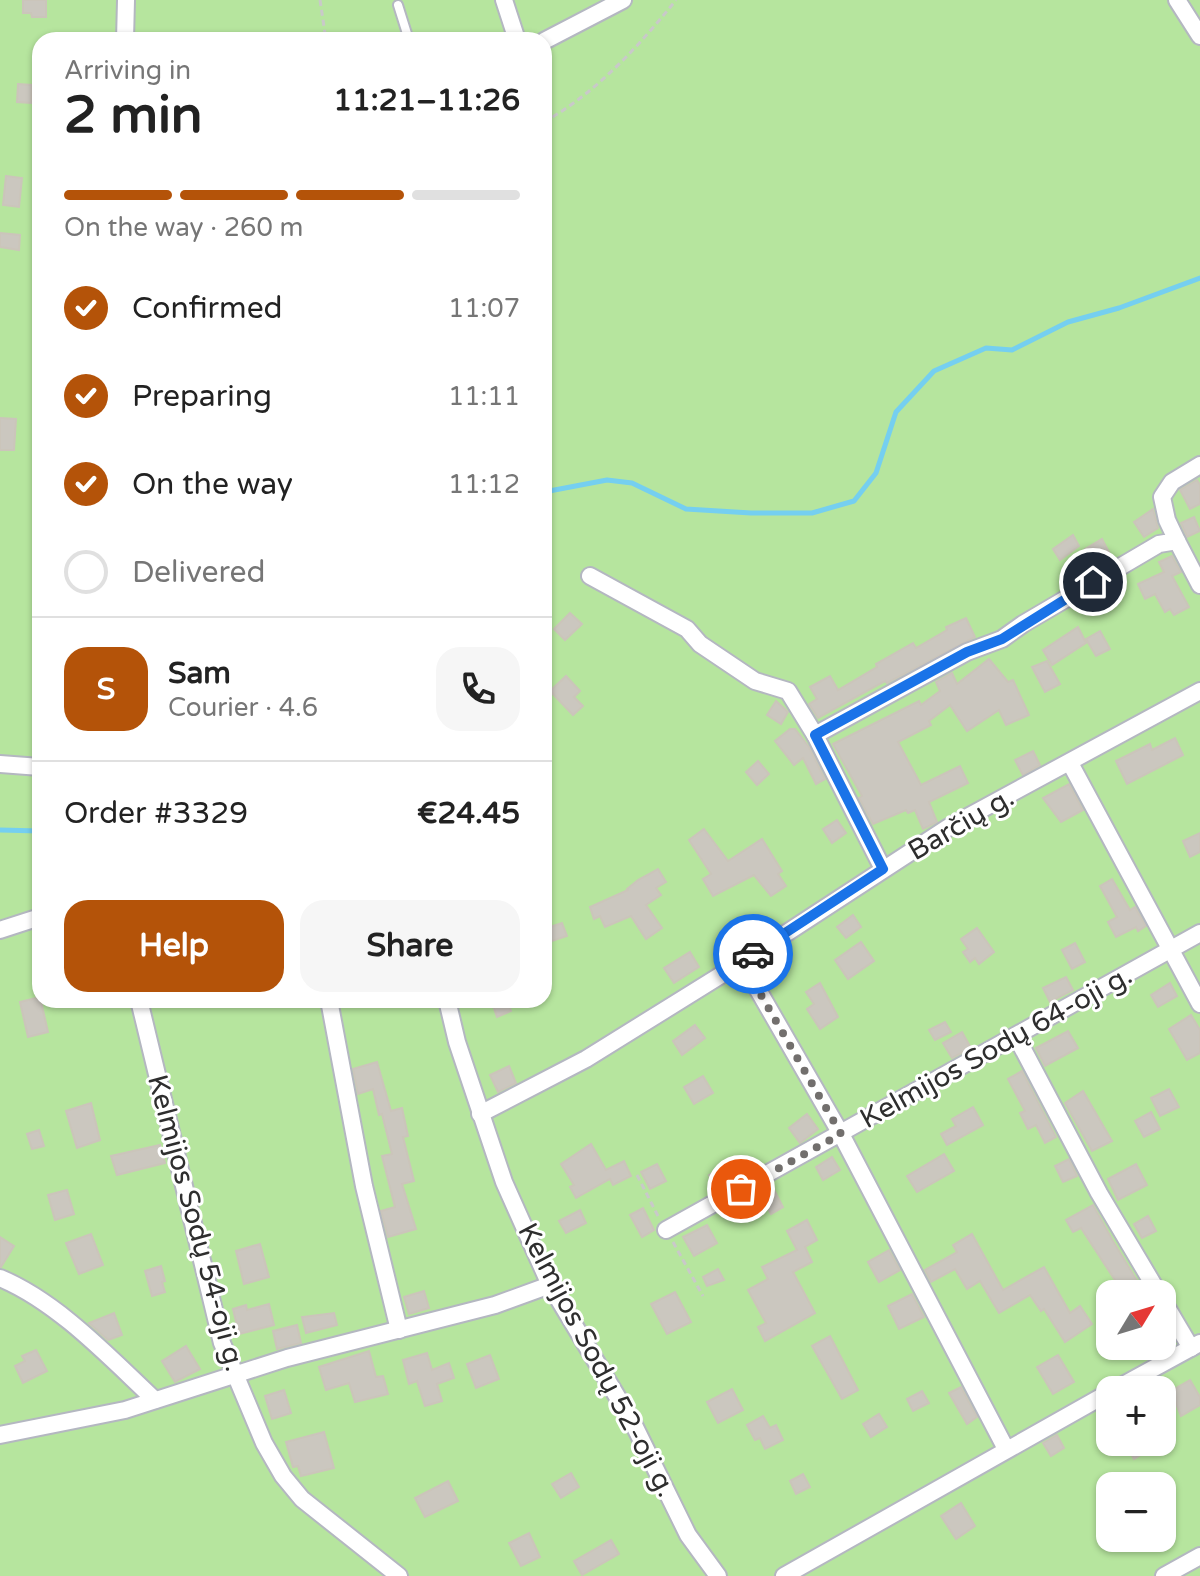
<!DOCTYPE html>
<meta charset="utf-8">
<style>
body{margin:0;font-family:"Varela Round",sans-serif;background:#f6f6f6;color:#222;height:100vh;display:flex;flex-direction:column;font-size:30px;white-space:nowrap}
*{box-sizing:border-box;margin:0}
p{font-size:26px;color:#767676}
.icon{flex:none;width:44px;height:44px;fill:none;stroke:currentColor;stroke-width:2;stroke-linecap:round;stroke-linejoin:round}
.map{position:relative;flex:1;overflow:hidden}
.drawer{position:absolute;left:32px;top:32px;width:520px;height:976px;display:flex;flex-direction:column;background:#fff;border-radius:24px;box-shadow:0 2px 6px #0004}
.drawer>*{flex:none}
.needle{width:52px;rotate:52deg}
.tools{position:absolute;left:1096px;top:1280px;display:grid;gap:16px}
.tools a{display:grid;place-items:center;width:80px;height:80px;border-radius:16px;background:#fff;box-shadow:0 2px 6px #0004;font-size:40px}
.pin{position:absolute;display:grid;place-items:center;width:68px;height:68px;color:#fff;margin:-34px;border:4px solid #fff;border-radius:50%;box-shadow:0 2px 8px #0007}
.courier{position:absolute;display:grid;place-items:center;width:80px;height:80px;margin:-40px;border:6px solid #1a73e8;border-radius:50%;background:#fff;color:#222;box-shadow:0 2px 10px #0007}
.head em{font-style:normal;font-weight:700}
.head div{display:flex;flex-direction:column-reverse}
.head{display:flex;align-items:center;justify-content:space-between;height:136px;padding:0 32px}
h1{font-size:52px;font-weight:700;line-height:60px}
.bar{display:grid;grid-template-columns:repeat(4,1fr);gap:12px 8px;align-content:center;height:96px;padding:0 32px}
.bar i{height:10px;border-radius:6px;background:#e0e0e0}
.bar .active{background:#b45309}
.bar p{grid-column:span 4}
.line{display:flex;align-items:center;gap:20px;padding:0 32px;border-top:2px solid #e0e0e0}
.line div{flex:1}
.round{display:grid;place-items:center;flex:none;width:84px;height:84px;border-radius:24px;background:#f6f6f6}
ol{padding:0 32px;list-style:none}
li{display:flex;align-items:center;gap:24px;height:88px}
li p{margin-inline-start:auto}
li .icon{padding:8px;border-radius:50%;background:#b45309;color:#fff;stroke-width:4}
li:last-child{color:#767676}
li i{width:44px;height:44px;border:4px solid #e0e0e0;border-radius:50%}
.button{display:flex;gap:16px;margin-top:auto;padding:16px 32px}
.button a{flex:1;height:92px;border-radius:24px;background:#b45309;color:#fff;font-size:32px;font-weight:700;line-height:92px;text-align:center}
.button a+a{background:#f6f6f6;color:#222}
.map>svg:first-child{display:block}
.green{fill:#b6e59e;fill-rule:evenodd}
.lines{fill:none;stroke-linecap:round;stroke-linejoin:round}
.stream{stroke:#75cff0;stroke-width:5}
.building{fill:#cbc7bf;stroke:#cbc5ba;stroke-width:2}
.service-casing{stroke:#b4b7c1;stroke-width:12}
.minor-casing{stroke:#b4b7c1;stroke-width:20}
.path{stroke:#c9c9c9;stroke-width:3;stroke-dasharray:6 4;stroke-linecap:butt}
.service{stroke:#fff;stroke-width:8}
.minor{stroke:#fff;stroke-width:16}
.done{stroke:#726f6d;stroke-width:8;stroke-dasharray:0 14.4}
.route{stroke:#1a73e8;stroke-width:10}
.labels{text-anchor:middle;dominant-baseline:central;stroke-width:6;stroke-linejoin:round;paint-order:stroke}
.street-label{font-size:28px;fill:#2e2e2e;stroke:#fff}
</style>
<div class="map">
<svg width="1200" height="1576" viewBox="0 0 1200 1576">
<rect width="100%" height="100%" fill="#efe9e1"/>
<path class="green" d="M0,0H1200V1576H0ZM40,40H544V1000H40ZM1110,1294H1162V1346H1110ZM1110,1390H1162V1442H1110ZM1110,1486H1162V1538H1110Z"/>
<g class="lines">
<g class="stream">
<path d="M544,492L607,480L632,483L686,509L751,513H812L854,501L876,473L896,412L934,371L986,348L1012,350L1068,322L1119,308L1200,278"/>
<path d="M0,830L40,831"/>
</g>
</g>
<g class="building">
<path d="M23,0H46V17H32L31,13H23Z"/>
<path d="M18,84L32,85L31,103L17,102Z"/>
<path d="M6,176L22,178L19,207L3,205Z"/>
<path d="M0,233L20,235L19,250L0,247Z"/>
<path d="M0,418L16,419L14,450H0Z"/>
<path d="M1197,480L1200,485V504L1190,509L1180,490Z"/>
<path d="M1153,509L1158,528L1144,537L1134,522Z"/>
<path d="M1194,517L1200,531L1187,537L1181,523Z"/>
<path d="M1073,535L1079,546L1060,560L1053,549Z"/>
<path d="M1102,539L1111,556L1095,565L1085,549Z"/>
<path d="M1172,556L1181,572L1172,576L1189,607L1174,615L1170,609L1165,612L1155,594L1145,599L1138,584L1164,572L1159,562Z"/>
<path d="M570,613L582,624L565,640L554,629Z"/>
<path d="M966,618L975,637L887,683L885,681L818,718L809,704L817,699L810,687L830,676L838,690L877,667L876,664L913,643L916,648L947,630L946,627Z"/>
<path d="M1078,627L1086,643L1052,665L1043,650Z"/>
<path d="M1100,631L1110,649L1096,656L1086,639Z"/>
<path d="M989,659L1008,682L1013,680L1029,715L1006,725L999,710L967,731L950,705L929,721L931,725L898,742L921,785L960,766L968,783L929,802L937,822L923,829L915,810L908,813L906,810L873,824L859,798L862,796L833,744L919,701L921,705L940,691L936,682L952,673L957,684Z"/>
<path d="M1047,661L1060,684L1045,692L1032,667Z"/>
<path d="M566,676L580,691L574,697L583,706L573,715L550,691Z"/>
<path d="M776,701L788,712L781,724L767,715Z"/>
<path d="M790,729H795L809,747L825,779L816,784L803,758L794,765L775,741Z"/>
<path d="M1175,738L1183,755L1127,784L1116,761L1150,744L1152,750Z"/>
<path d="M1033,751L1040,765L1023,775L1015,760Z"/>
<path d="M758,761L769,774L757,785L746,772Z"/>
<path d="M1069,784L1083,810L1061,822L1043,798Z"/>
<path d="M837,820L846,833L832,843L823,829Z"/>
<path d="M704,829L728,861L762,839L782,871L778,874L786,886L771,896L754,875L713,896L703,879L711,874L689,840Z"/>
<path d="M1200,833V852L1190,857L1183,841Z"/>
<path d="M658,869L666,882L656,888L661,895L646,905L662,928L646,939L631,916L605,927L600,916L594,919L590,907L628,890L627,889L638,880Z"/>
<path d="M1112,879L1130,910L1135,907L1146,926L1138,931L1136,927L1116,937L1108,922L1117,917L1100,886Z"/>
<path d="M853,915L861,927L846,938L837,927Z"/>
<path d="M562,923L567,936L546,943L544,929Z"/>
<path d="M977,928L994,952L979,964L975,958L970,962L963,952L968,949L961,939Z"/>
<path d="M861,942L874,961L848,979L835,960Z"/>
<path d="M1075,943L1085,962L1072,969L1062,950Z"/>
<path d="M690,952L699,967L674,983L664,968Z"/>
<path d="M778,952L786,964L776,970L778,974L766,982L759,969L760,964Z"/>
<path d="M1066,977L1073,990L1050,1002L1043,988Z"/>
<path d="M820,983L838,1017L820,1029L807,1009L814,1004L806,992Z"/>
<path d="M1170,983L1177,996L1158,1007L1151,995Z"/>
<path d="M40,997L48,1032L28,1037L20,1002Z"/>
<path d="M491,1000H507L511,1011L497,1017Z"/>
<path d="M1191,1015L1200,1030V1053L1187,1060L1169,1029Z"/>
<path d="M945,1022L951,1032L935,1040L929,1030Z"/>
<path d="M695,1025L705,1038L682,1055L673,1041Z"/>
<path d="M1068,1031L1078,1048L1045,1066L1036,1048Z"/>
<path d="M962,1032L971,1048L952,1058L943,1043Z"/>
<path d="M377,1062L391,1111L402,1108L408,1136L403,1137L414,1181L402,1184L416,1229L388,1237L381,1211L395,1207L382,1156L392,1154L382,1114L379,1115L373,1089L358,1094L353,1069Z"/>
<path d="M509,1066L516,1083L498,1092L490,1075Z"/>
<path d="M1022,1071L1056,1137L1045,1143L1036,1125L1028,1129L1020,1113L1025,1111L1008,1079Z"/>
<path d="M703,1076L713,1093L694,1104L684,1087Z"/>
<path d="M1169,1089L1179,1107L1160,1116L1151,1098Z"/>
<path d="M1083,1091L1112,1141L1092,1151L1065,1103Z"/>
<path d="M91,1103L100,1140L77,1148L66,1111Z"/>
<path d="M973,1107L983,1125L947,1145L941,1134L956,1126L952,1119Z"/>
<path d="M1151,1112L1160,1129L1144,1137L1135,1121Z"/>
<path d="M807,1114L818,1129L800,1143L789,1128Z"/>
<path d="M39,1130L44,1146L32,1149L27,1134Z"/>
<path d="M591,1144L606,1170L624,1161L631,1176L613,1185L610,1179L576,1198L570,1187L574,1185L561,1164Z"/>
<path d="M160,1145L165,1163L117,1175L111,1156Z"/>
<path d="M944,1154L954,1171L917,1192L907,1176Z"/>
<path d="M832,1157L840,1170L823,1180L816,1167Z"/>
<path d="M1069,1159L1077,1176L1063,1182L1055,1166Z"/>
<path d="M657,1164L666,1181L650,1189L641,1172Z"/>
<path d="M728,1164L736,1178L717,1189L709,1175Z"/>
<path d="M1136,1164L1147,1185L1118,1200L1108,1179Z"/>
<path d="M771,1184L783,1207L771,1214L759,1191Z"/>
<path d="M67,1190L74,1214L55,1220L48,1195Z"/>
<path d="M1093,1205L1113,1241L1145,1294H1124L1081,1228L1073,1232L1066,1220Z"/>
<path d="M643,1208L654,1230L642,1237L630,1215Z"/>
<path d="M580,1210L586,1223L566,1233L559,1221Z"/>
<path d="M1148,1216L1156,1231L1142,1238L1134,1224Z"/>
<path d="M807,1220L817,1240L805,1247L812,1262L793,1272L815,1313L765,1341L758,1327L766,1323L748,1290L768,1279L762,1267L797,1250L787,1231Z"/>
<path d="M707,1225L717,1243L694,1256L683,1237Z"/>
<path d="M91,1234L103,1265L79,1274L66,1243Z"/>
<path d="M972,1234L1003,1290L1044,1267L1070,1313L1080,1306L1092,1324L1065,1342L1044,1309L1041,1311L1030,1295L999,1313L980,1281L967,1289L955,1269L931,1282L925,1270L957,1252L953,1245Z"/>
<path d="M0,1237L14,1246L1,1267H0Z"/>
<path d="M260,1244L269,1277L244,1284L236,1251Z"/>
<path d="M889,1250L900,1270L879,1282L868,1262Z"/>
<path d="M161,1266L165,1281L162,1282L165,1292L152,1296L145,1271Z"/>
<path d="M718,1269L724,1280L707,1286L703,1277Z"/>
<path d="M424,1291L429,1308L409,1314L404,1297Z"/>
<path d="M675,1292L691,1322L667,1334L651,1304Z"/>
<path d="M912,1294L924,1317L899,1329L888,1306Z"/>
<path d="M269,1304L274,1325L239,1334L233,1309L246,1305L247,1310Z"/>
<path d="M114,1313L122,1335L108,1340L89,1323Z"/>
<path d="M334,1313L337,1325L306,1333L302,1317Z"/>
<path d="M297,1325L301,1343L277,1349L273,1331Z"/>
<path d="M830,1336L858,1390L842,1399L812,1346Z"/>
<path d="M186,1346L200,1369L175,1382L162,1361Z"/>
<path d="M36,1350L47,1371L23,1383L15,1366L25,1361L22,1356Z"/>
<path d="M369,1351L376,1377L383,1376L388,1394L355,1402L349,1383L326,1390L319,1367Z"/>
<path d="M427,1353L432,1370L449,1363L454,1378L437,1384L442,1401L425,1406L417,1381L409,1384L403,1360Z"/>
<path d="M490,1355L499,1379L476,1388L467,1364Z"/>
<path d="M1058,1355L1074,1382L1053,1394L1037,1367Z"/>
<path d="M1190,1380L1200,1397V1405L1181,1416L1171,1391Z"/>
<path d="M961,1387L977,1417L967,1424L949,1393Z"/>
<path d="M732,1389L743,1410L718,1423L707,1402Z"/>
<path d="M284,1390L291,1413L272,1419L265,1396Z"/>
<path d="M922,1391L929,1403L913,1411L907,1399Z"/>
<path d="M879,1414L887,1427L871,1437L863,1424Z"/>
<path d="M763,1416L770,1428L776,1425L783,1440L765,1449L760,1438L755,1440L747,1425Z"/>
<path d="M324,1432L334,1468L301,1476L298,1466L293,1467L286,1442Z"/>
<path d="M1057,1435L1064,1448L1051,1456L1043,1443Z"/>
<path d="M1125,1442H1161L1134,1459Z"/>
<path d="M571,1473L579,1487L561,1498L552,1484Z"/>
<path d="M803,1474L810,1487L796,1494L790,1481Z"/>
<path d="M448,1481L458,1501L425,1517L415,1498Z"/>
<path d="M961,1503L975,1526L956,1539L941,1516Z"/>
<path d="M529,1533L540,1557L521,1566L509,1543Z"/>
<path d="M611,1540L619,1554L582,1575L574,1561Z"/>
</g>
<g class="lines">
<g class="service-casing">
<path id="service" d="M398,5L409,40"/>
</g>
<g class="minor-casing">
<g id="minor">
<path d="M504,0L517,40"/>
<path d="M1177,0L1200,36"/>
<path d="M125,40L126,0"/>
<path d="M544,41L623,0"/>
<path d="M1177,541L1200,585"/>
<path d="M590,576L687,629L700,644L755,681L788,691L815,735L967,652L1002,639L1023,624L1159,544L1177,541L1167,520L1162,497L1172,482L1200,465"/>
<path d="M815,735L883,869"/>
<path d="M1070,763L1200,1004"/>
<path d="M0,764L40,767"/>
<path d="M0,930L40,917"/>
<path d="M742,962L841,1134L1006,1449"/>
<path d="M139,1000L222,1343L264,1443L283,1476L302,1499L399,1576"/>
<path d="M329,1000L364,1186L399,1330"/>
<path d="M447,1000L457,1042L504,1182L550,1285L633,1423L688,1535L718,1576"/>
<path d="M1016,1036L1099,1193L1159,1294"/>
<path d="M480,1114L586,1059L742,962L949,827L1200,691"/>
<path d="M666,1230L1200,933"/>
<path d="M0,1278C58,1302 110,1358 155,1400"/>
<path d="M1162,1299L1191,1348"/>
<path d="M1114,1390L1200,1343"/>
<path d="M0,1435L125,1410L287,1358L495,1305L550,1285"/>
<path d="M784,1576L1110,1392"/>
<path d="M1164,1576L1200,1556"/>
</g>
</g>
<g class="path">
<path d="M320,0L326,40"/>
<path d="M544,122C596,93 639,46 676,0"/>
<path d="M637,1175L659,1218"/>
<path d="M673,1242L703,1296"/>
</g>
<use href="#service" class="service"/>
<use href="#minor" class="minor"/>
</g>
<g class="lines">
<path class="done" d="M741,1189L841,1134L742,962L753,954"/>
<path class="route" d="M753,954L883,869L815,735L967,652L1002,639L1093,582"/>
</g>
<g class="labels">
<g class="street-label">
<text transform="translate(961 824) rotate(-30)">Barčių g.</text>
<text transform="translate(996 1047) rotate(-29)">Kelmijos Sodų 64-oji g.</text>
<text transform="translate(196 1223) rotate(75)">Kelmijos Sodų 54-oji g.</text>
<text transform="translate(597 1360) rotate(62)">Kelmijos Sodų 52-oji g.</text>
</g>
</g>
</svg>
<div class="tools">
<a><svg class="needle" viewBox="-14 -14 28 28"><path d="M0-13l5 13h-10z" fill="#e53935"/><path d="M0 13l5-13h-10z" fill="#767676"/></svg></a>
<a>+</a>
<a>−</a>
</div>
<div class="pin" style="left:741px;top:1189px;background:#ea580c"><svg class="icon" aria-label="bag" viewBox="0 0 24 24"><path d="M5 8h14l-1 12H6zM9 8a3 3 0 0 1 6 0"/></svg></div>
<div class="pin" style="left:1093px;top:582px;background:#1f2937"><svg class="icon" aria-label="home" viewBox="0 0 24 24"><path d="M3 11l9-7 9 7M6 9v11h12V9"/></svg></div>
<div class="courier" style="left:753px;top:954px"><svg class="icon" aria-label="car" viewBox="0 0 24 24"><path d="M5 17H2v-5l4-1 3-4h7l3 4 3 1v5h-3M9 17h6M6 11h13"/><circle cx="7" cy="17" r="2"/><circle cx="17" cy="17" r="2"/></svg></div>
<section class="drawer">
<div class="head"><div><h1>2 min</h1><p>Arriving in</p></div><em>11:21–11:26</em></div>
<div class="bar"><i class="active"></i><i class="active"></i><i class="active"></i><i></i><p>On the way · 260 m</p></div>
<ol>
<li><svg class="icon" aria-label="check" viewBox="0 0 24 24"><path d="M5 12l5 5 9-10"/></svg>Confirmed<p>11:07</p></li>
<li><svg class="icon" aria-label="check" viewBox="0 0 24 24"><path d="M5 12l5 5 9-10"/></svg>Preparing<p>11:11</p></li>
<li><svg class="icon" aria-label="check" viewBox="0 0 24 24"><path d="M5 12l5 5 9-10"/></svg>On the way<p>11:12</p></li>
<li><i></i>Delivered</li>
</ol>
<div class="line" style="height:144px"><b class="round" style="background:#b45309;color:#fff">S</b><div><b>Sam</b><p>Courier · 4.6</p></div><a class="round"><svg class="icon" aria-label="phone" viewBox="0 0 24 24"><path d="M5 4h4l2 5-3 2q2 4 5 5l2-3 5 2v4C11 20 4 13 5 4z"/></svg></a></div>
<div class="line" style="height:104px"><div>Order #3329</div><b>€24.45</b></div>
<div class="button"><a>Help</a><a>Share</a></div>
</section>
</div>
